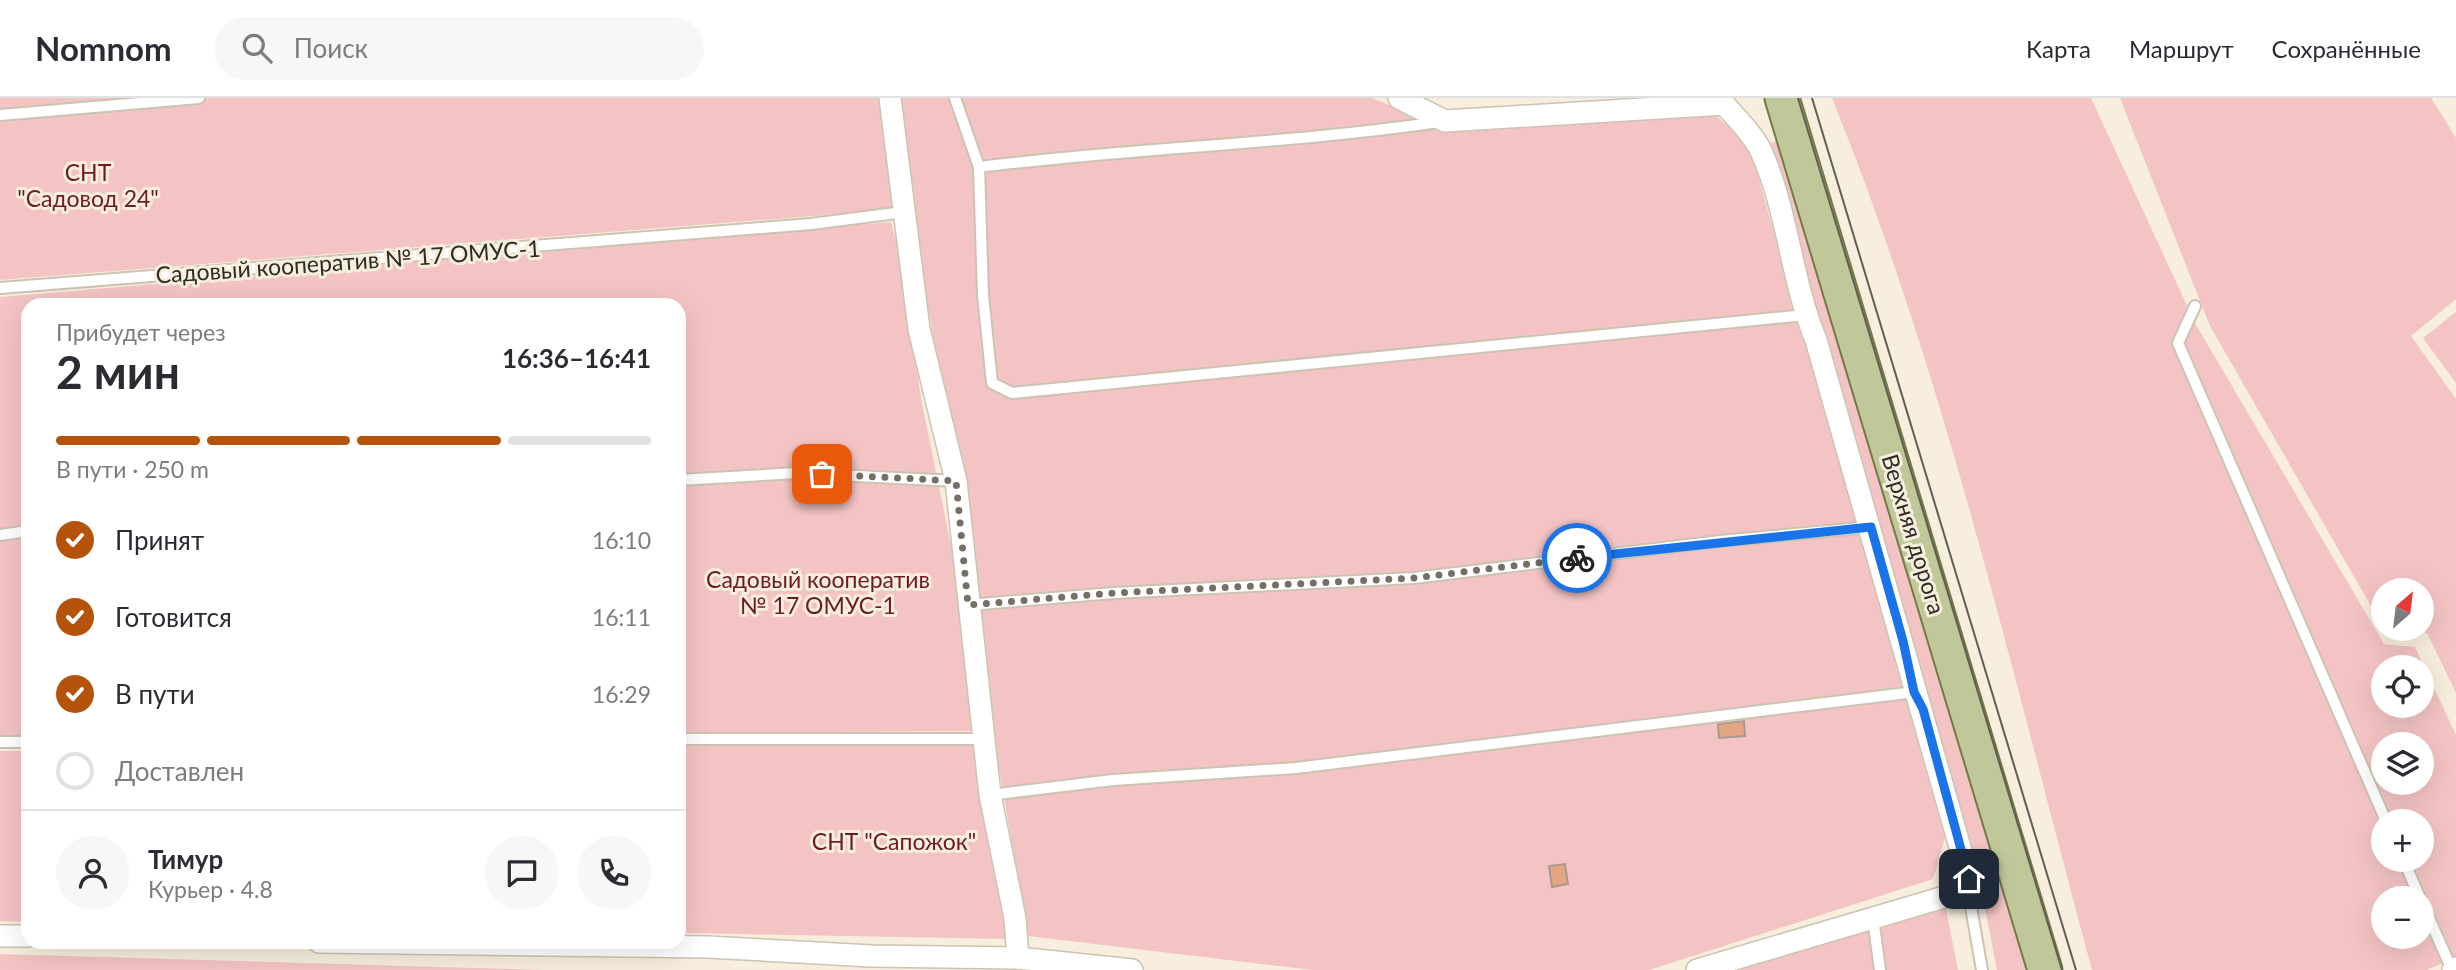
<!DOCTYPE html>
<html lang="ru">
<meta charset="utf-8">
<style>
body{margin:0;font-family:Lato,sans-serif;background:#f7f7f7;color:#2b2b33;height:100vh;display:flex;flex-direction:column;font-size:26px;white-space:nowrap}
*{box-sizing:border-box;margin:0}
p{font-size:23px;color:#7c7c81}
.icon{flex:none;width:38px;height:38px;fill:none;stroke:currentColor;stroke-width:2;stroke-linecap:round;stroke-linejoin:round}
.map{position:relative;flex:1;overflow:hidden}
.side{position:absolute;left:21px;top:200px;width:665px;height:651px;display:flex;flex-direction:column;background:#fff;border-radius:21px;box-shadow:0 7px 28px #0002}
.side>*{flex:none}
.needle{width:46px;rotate:28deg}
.buttons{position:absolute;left:2371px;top:480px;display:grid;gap:14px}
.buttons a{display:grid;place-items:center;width:63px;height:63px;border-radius:50%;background:#fff;box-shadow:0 7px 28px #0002;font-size:35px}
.pin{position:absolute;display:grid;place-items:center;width:60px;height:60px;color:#fff;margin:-30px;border-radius:14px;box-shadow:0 4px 10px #0006}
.courier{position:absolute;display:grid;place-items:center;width:70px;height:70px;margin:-35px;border:5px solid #1a73e8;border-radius:50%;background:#fff;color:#222;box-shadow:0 2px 9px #0007}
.overview em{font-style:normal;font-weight:700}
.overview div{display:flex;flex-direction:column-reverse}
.overview{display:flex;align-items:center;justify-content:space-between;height:119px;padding:0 35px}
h1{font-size:46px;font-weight:700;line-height:52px}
.bar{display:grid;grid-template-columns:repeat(4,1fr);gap:10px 7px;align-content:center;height:84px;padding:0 35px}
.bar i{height:9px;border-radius:5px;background:#e1e1e2}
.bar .selected{background:#b45309}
.bar p{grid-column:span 4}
.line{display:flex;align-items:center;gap:18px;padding:0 35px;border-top:2px solid #e1e1e2}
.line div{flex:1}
.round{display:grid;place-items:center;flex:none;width:74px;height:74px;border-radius:37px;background:#f7f7f7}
ol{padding:0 35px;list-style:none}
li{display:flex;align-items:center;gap:21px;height:77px}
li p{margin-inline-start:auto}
li .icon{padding:7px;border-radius:50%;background:#b45309;color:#fff;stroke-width:4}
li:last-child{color:#7c7c81}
li i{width:38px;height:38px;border:4px solid #e1e1e2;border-radius:50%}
header{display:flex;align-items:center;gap:42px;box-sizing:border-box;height:98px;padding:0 35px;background:#fff;border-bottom:2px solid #e1e1e2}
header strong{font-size:33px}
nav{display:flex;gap:38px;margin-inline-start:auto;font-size:24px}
.search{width:490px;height:63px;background:#f7f7f7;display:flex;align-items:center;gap:18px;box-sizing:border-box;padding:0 24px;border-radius:38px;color:#7c7c81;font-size:26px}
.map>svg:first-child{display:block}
.green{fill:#f4c4c4;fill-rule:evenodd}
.building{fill:#e3a682;stroke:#ab9990;stroke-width:2}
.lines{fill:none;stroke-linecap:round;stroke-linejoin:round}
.lane-casing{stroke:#ccc4b3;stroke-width:14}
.street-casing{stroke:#ccc4b3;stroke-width:24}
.primary-casing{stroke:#727a45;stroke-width:37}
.lane{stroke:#fff;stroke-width:10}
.street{stroke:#fff;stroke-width:21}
.primary{stroke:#c0c89a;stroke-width:33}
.tram{stroke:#635d54;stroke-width:2}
.done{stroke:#756f65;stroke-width:7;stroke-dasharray:0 12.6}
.route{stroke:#1a73e8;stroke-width:9}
.labels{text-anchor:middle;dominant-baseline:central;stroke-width:6;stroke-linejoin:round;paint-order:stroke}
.park-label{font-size:23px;fill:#6e1a24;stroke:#f7eedd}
.street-label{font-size:23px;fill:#2f2b25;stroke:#f7eedd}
</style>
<header>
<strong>Nomnom</strong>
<div class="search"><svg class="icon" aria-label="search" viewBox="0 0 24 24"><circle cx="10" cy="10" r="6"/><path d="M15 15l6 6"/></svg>Поиск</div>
<nav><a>Карта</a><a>Маршрут</a><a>Сохранённые</a></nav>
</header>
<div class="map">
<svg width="2456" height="872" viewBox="0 0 2456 872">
<rect width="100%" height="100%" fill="#f7eedd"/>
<g class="green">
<path d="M0,0H886L897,98L889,112L0,182Z"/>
<path d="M899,0H1372L1456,34L1715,17L1749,46L1945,740L1933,781L1649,872H1312L1028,838L995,647L946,308L910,112Z"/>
<path d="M1832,0H2091L2196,227L2384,546L2415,549L2456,637V860L2426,872H2092C2013,580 1946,281 1832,0ZM2384,569H2422V607H2384ZM2384,646H2422V684H2384ZM2384,723H2422V761H2384ZM2384,800H2422V838H2384Z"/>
<path d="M2120,0H2431L2456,40V201L2411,238L2456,301V595L2427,535L2388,530H2422V492H2384L2383,529L2210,228Z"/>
<path d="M1785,40L2030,872H1997L1986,815L1768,46Z"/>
<path d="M891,124L899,153L921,300L956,473L972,633L679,635V206H28V640H0V199Z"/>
<path d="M2456,214V285L2423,240Z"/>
<path d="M975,645L1009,841L679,835V648Z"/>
<path d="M0,653H28V824L0,823Z"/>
<path d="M1946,811L1958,872H1738L1932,814Z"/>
<path d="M0,856L544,872H0Z"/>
</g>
<g class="building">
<path d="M1744,623L1745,638L1719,640L1718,626Z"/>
<path d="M1565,766L1568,786L1552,789L1549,768Z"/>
</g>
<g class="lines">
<g class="lane-casing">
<g id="lane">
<path d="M955,0L979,69C1132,50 1287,46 1439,24"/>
<path d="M0,17L199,0"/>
<path d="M979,69L983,197L992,285L1012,295L1806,217"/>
<path d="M0,190L811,126L904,114"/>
<path d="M2195,208L2178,245L2386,723"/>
<path d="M679,382L796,375L956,383"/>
<path d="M0,437L28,433"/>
<path d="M968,507L1114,495L1414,480L1720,443L1871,429"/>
<path d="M679,641H985"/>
<path d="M0,644H28"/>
<path d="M990,697L1113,682L1296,670L1915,594"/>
<path d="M2403,761L2420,800"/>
<path d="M1968,792L1982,872"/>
<path d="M2422,804L2452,872"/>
<path d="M1873,820L1880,872"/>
</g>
</g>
<g class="street-casing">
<g id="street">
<path d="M890,0L919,231L956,383L990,697L1015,820L1018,860"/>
<path d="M1399,0L1445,23L1724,6C1736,20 1753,36 1761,53C1788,113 1791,182 1816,242L1969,781L1968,792L1697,872"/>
<path d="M0,838H28"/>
<path d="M319,844L708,849L871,858L1018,860L1132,872"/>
<path d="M2453,872L2456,870"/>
</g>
</g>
<g class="primary-casing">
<path id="primary" d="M1782,0L2045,872"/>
</g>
<use href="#lane" class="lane"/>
<use href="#street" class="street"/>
<use href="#primary" class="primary"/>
<g class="tram">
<path d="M1798,0L2062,872"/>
<path d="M1812,0L2076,872"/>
</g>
</g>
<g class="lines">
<path class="done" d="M822,376L956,383L968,507L1114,495L1414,480L1577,460"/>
<path class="route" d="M1577,460L1871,429L1903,543L1914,594L1923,611L1969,781"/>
</g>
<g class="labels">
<g class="park-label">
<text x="88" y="74">СНТ<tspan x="88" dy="26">"Садовод 24"</tspan></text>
<text x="818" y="481">Садовый кооператив<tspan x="818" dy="26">№ 17 ОМУС-1</tspan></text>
<text x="894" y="743">СНТ "Сапожок"</text>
</g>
<g class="street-label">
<text transform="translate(348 163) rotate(-4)">Садовый кооператив № 17 ОМУС-1</text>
<text transform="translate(1914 436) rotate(73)">Верхняя дорога</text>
</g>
</g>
</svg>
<div class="buttons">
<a><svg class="needle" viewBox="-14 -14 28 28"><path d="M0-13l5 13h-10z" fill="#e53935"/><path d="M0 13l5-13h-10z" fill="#7c7c81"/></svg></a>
<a><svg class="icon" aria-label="locate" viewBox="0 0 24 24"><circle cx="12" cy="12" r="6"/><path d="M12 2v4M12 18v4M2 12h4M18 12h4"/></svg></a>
<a><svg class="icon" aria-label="layers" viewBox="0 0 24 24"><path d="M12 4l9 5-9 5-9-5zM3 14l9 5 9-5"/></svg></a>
<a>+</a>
<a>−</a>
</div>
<div class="pin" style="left:822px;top:376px;background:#ea580c"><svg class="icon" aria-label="bag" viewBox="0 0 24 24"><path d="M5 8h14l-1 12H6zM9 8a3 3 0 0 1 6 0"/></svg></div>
<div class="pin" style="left:1969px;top:781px;background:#1f2937"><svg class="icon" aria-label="home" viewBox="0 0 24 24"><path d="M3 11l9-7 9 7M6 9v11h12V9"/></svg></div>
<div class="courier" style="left:1577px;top:460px"><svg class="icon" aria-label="bike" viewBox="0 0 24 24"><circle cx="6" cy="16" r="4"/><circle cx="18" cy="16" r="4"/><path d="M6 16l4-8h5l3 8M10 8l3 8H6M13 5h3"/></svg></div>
<section class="side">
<div class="overview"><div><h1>2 мин</h1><p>Прибудет через</p></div><em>16:36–16:41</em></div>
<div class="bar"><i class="selected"></i><i class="selected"></i><i class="selected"></i><i></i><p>В пути · 250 m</p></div>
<ol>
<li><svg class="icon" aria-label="check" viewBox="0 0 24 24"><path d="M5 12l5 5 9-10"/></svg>Принят<p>16:10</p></li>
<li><svg class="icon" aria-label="check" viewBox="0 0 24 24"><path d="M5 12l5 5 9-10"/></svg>Готовится<p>16:11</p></li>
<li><svg class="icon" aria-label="check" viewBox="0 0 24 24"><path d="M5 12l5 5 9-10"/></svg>В пути<p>16:29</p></li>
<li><i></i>Доставлен</li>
</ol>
<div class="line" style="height:126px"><a class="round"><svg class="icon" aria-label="person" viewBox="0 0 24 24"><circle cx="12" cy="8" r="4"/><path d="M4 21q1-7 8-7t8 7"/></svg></a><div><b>Тимур</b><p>Курьер · 4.8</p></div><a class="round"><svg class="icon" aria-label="chat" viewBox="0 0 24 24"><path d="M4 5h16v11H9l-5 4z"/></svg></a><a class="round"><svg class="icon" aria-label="phone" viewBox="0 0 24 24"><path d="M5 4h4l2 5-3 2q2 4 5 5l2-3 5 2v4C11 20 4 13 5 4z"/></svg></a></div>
</section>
</div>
